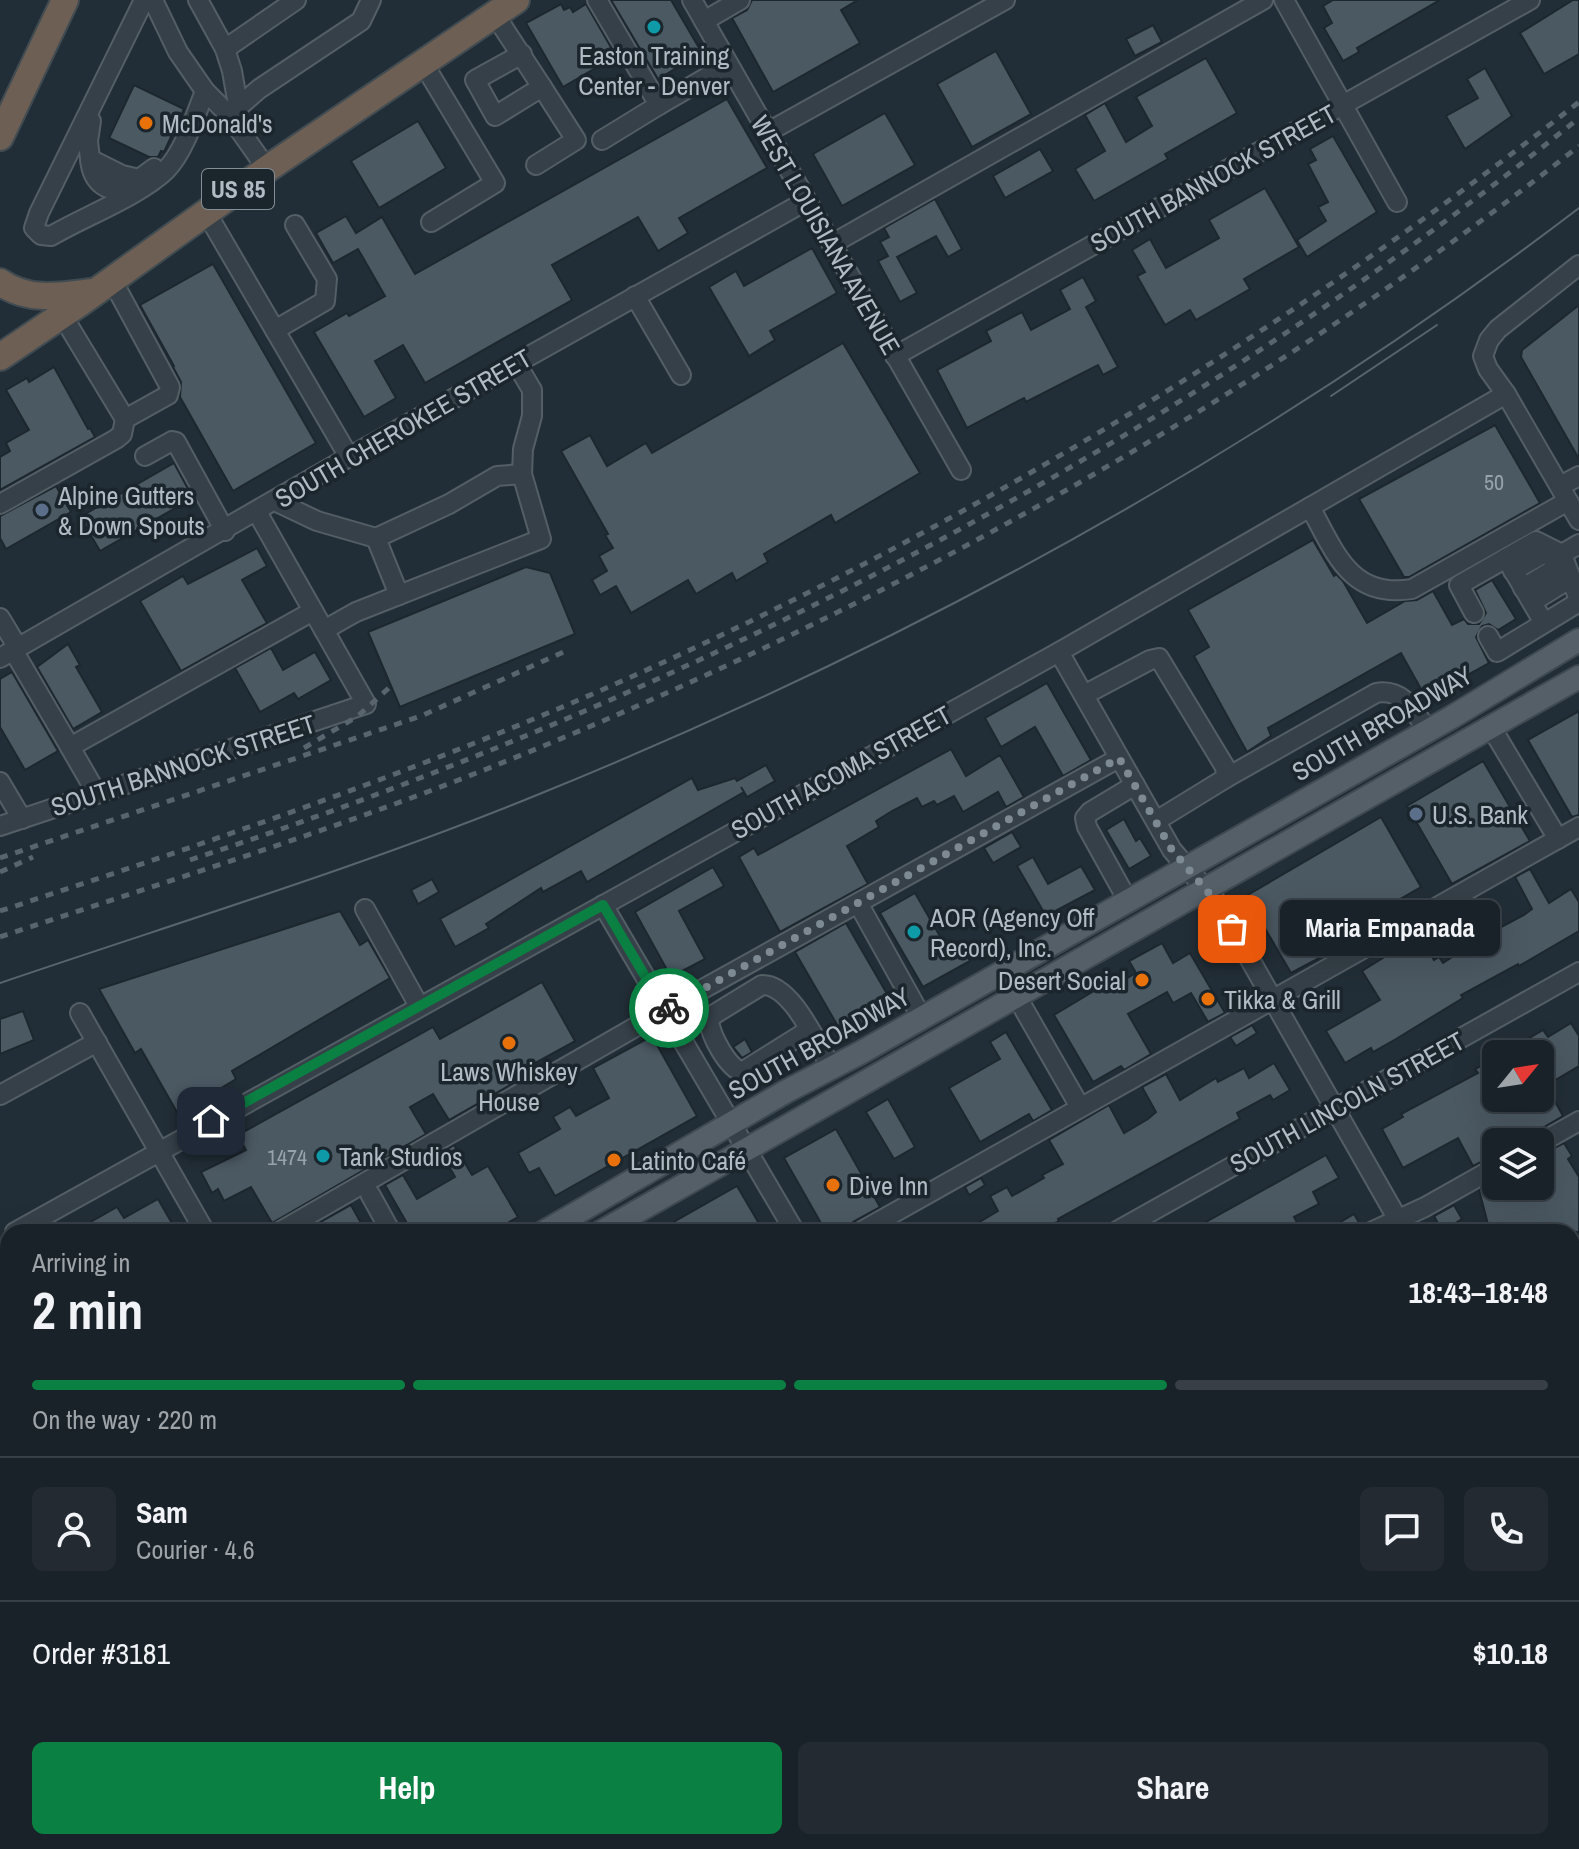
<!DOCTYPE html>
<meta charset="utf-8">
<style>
body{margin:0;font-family:"Archivo Narrow",sans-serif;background:#232a31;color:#f1f3f6;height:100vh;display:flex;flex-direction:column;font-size:30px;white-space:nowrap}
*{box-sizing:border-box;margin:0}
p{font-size:26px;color:#9fa4a8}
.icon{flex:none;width:44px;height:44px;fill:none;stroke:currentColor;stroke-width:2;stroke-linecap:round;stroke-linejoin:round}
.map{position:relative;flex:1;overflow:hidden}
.sheet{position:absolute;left:0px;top:1224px;width:1580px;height:626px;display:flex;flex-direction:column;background:#1a2229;border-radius:24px 24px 0 0;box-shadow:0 8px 32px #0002,0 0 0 2px #383f46}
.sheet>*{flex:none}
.needle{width:52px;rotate:60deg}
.buttons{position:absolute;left:1482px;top:1040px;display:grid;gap:16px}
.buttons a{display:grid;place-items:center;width:72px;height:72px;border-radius:12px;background:#1a2229;box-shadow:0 8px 32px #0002,0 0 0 2px #383f46;font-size:40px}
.pin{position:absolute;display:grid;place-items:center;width:68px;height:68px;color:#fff;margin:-34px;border-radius:16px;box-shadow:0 4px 12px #0006}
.courier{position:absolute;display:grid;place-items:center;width:80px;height:80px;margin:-40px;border:6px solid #0b8043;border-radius:50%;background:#fff;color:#222;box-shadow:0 2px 10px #0007}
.bubble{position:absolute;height:56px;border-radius:12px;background:#1a2229;box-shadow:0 8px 32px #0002,0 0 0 2px #383f46;font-size:26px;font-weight:700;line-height:56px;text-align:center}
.head em{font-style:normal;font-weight:700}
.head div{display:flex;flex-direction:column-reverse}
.head{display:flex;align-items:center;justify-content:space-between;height:136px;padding:0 32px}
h1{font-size:52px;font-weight:700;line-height:60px}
.bar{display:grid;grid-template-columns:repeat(4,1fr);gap:12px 8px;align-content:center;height:96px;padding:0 32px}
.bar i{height:10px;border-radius:6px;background:#383f46}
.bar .selected{background:#0b8043}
.bar p{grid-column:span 4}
.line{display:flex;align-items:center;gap:20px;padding:0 32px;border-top:2px solid #383f46}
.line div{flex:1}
.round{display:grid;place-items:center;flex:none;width:84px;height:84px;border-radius:12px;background:#232a31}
.button{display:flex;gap:16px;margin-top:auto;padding:16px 32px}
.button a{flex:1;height:92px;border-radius:12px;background:#0b8043;color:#fff;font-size:32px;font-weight:700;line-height:92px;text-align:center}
.button a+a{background:#232a31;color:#f1f3f6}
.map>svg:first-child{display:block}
.building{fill:#4b5963;stroke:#1d272e;stroke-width:2}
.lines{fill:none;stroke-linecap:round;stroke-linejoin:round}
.minor-casing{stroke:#535e65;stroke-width:22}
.major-casing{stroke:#3f4951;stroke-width:26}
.highway-casing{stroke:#404b52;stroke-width:30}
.minor{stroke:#364048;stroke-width:18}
.major{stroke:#545f68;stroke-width:22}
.highway{stroke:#6d5f53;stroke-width:26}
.tram{stroke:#58646e;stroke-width:2}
.rail{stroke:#58646e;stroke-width:5;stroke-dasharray:8 8;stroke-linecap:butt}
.done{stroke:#7e8a93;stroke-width:8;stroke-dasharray:0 14.4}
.route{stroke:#0b8043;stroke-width:10}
.culture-dot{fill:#0f9aa8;stroke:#1b252c;stroke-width:3}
.food-dot{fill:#e8710a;stroke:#1b252c;stroke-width:3}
.service-dot{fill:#5c6f8a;stroke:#1b252c;stroke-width:3}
.labels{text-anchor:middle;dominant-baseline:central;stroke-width:7;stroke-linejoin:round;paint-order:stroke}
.number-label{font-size:22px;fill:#97a2ac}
.shield{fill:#1b252c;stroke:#838e96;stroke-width:2}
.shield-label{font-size:24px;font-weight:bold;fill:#b0bbc4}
.poi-label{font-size:26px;fill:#b0bbc4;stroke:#1b252c;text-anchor:start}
.street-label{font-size:26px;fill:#b0bbc4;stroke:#1b252c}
</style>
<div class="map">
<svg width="1579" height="1849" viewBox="0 0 1579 1849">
<rect width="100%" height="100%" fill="#222e37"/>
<g class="building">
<path d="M611,0H671L702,53L658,79Z"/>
<path d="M752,0H858L841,10L860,43L773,92L732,18L747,10Z"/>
<path d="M1333,0H1440L1357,48L1359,52L1343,61L1324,28L1332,23L1323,6Z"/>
<path d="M1573,0H1579V54L1544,74L1520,33Z"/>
<path d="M561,4L564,10L570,7L573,12L586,4L616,56L563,87L526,23Z"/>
<path d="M1153,25L1162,42L1135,56L1126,39Z"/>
<path d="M996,51L1031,114L972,147L937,84Z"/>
<path d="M1206,58L1237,113L1165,154L1168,159L1094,201L1075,169L1105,151L1085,115L1105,103L1126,142L1152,126L1136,97Z"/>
<path d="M1485,68L1512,116L1465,149L1446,116L1478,98L1467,79Z"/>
<path d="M134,85L184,109L164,152L161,151L158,157H149L109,138Z"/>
<path d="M727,99L767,168L679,218L688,233L658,251L638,217L552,265L572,300L425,383L403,345L375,361L396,398L364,417L314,332L347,313L349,316L385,296L358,249L333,263L316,233L346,216L356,233L382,217L415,274Z"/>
<path d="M885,113L915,165L842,206L813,154Z"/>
<path d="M418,121L446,168L379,208L351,161Z"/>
<path d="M1333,136L1377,212L1307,257L1297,240L1326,221L1318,207L1328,202L1308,164L1316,160L1310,149Z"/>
<path d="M1040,149L1053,171L1005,198L993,176Z"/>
<path d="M1265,188L1299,247L1244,279L1250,289L1196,320L1190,310L1165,325L1137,276L1145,272L1132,250L1150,239L1166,268L1219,238L1209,220Z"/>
<path d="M935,199L962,249L948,257L936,236L897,257L917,293L900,302L878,261L888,256L880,242L889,237L884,228Z"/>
<path d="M812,248L837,293L770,331L775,340L749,356L709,287L736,271L744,286Z"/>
<path d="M213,264L316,443L233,491L180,397L181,382L173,367L174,366L140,305Z"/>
<path d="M1083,277L1096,301L1086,307L1118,367L1103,375L1098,365L1026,402L1024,398L967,428L937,370L991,341L986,331L1022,312L1031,330L1070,309L1060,290Z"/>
<path d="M1579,305V459L1521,357L1522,350Z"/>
<path d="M843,343L920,473L835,523L831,515L764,554L768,562L736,581L732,573L696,594L688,580L631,613L616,586L600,595L592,580L607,571L599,556L613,548L605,535L608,534L561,451L590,435L607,466L646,443L652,453Z"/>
<path d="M54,367L88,429L90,428L95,437L0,490V457L10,451L6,443L29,430L6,390L27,378L29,382Z"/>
<path d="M1495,425L1540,503L1409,577H1404L1359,499Z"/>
<path d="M174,463L193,498L100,551L80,517Z"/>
<path d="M56,486L71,512L6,549L0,538V516Z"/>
<path d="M1313,540L1334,576L1336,574L1343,581L1367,623L1405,601L1417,600L1433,591L1452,625L1464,619L1468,624H1479L1486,613L1475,590L1492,580L1516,619L1498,630L1489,624L1482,626L1476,637L1489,663L1426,698L1401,653L1268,728L1271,736L1247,752L1194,656L1209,647L1188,610Z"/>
<path d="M257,548L267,566L242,580L267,623L181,671L140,601L183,576L188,584Z"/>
<path d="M526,567L550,573L575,634L400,707L368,632Z"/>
<path d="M68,644L80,665L76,667L102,712L73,729L37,667Z"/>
<path d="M271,648L283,670L315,652L331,680L298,699L294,693L260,712L235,668Z"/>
<path d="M12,672L58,751L25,770L0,727V679Z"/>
<path d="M1047,683L1091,760L1063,776L1035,727L1001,747L985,718Z"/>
<path d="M1579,711V815L1572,817L1528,740Z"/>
<path d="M951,749L966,776L1000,755L1024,797L1006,807L998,792L963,812L954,796L937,805L934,801L922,807L917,798L892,811L876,821L879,827L847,846L868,884L780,932L739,857L754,848L758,855Z"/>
<path d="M1483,761L1530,841L1452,884L1407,806Z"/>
<path d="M766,765L775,781L747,797L741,787L744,792L587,882L581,871L543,892L541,888L486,924L489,928L455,947L440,919L692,778L698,790L735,778L737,781Z"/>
<path d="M1381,817L1421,887L1357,924L1363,935L1291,973L1246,896Z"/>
<path d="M1124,819L1136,841L1140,838L1151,856L1129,869L1106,830Z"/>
<path d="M1012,832L1021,847L993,863L984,848Z"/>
<path d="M1033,857L1048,884L1081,866L1095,890L1046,916L1017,866Z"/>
<path d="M713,867L724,886L679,911L705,959L671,977L635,912Z"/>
<path d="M1530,869L1549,903L1571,889L1579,902V931L1519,966L1518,964L1461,995L1463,998L1396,1039L1373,1052L1371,1048L1345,1063L1326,1031L1380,1000L1362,971L1420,935L1434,960L1439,957L1443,963L1490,933L1524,915L1532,909L1515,877Z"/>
<path d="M432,879L439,892L418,904L411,890Z"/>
<path d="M915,893L949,952L961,945L970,961L923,987L880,913Z"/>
<path d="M340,911L360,945L368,940L390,978L232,1071L236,1079L178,1114L141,1049L135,1053L99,989Z"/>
<path d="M846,923L894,1006L843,1035L795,952Z"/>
<path d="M1162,943L1173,963L1190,953L1225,1013L1208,1022L1191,993L1173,1003L1167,992L1128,1014L1151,1054L1124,1070L1121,1066L1093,1082L1054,1015L1109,982L1112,987L1136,973L1129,961Z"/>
<path d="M542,982L575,1041L528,1067L531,1073L449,1120L433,1094L410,1107L426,1134L272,1223L251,1187L224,1201L218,1189L212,1193L201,1172L246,1150L238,1135L433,1027L440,1039Z"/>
<path d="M23,1011L34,1040L0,1054V1019Z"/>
<path d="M1571,1023L1579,1036V1066L1540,1089V1054H1502L1543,1030L1548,1037Z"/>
<path d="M1252,1025L1257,1033L1236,1046L1230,1037Z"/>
<path d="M1006,1032L1052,1110L1033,1121L1029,1114L980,1142L949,1088L1000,1059L990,1042Z"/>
<path d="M652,1036L697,1116L555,1196L539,1168L529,1173L518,1153L560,1129L553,1117L570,1107L576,1116L609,1098L593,1068Z"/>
<path d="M745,1039L752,1052L742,1058L733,1047Z"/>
<path d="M1496,1058V1098H1553L1563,1116L1534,1133L1528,1142H1496V1155L1473,1166L1458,1138L1403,1168L1382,1129L1403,1117L1401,1114L1478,1073L1475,1069Z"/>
<path d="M1274,1063L1290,1090L1273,1100L1270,1095L1237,1113L1240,1119L1058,1219L1059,1221L1038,1232H963L998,1211L990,1196L1007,1187L1012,1196L1044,1178L1042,1175L1063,1164L1049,1140L1109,1105L1124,1133L1148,1119L1156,1112L1142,1087L1166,1074L1180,1100L1216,1078L1218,1082L1244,1068L1249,1078Z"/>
<path d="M888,1099L915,1147L894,1159L866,1112Z"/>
<path d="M836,1129L880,1207L853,1222L848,1232H826L784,1158Z"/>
<path d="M1564,1143L1572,1156L1568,1159L1579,1177V1232H1490L1479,1190L1496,1181V1186H1540V1155Z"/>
<path d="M454,1145L472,1175L488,1166L518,1217L492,1232H412L385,1185L403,1175L417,1199L455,1177L441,1153Z"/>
<path d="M1326,1155L1339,1178L1313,1192L1319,1204L1294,1217L1302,1232H1277L1274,1225L1262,1232H1188Z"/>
<path d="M981,1178L985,1185L969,1195L965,1187Z"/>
<path d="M737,1186L764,1232H656Z"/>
<path d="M158,1199L177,1232H73L117,1207L124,1218Z"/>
<path d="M351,1205L366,1232H322L317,1224Z"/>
<path d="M1454,1205L1462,1219L1442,1231L1434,1216Z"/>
<path d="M1354,1214L1361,1226L1359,1232H1324Z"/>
</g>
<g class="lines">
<g class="minor-casing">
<g id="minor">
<path d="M144,0L39,213L34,228L41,235L51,236C85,216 139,196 166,170C184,152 196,114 205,91"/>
<path d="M153,0L178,52L205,91L229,115L267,169"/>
<path d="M198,0L225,49L232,71L238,105"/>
<path d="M597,0L659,105L602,140"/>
<path d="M692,0L961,470"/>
<path d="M1284,0L1397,202"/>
<path d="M495,15L542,87L495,116L475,80L522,54"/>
<path d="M704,21L740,0"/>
<path d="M225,49L296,0"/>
<path d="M423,63L495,183L431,222"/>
<path d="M659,105L728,65"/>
<path d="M229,115L259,89L361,21L371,0"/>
<path d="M91,121L88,141L90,159L122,175L139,179L154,168"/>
<path d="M768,132L1005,0"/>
<path d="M90,159C92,182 108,197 131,185"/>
<path d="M536,165L576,140L542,87"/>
<path d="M206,212L349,457"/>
<path d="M832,244L1263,0"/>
<path d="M1579,265L1498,329L1489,340L1483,356L1488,369L1506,394L1579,520"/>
<path d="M635,296L681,375"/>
<path d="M62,315L125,419L168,395L170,387L112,280"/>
<path d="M275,330L325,301L327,279L295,225"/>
<path d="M895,356L1530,0"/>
<path d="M145,456L172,441L176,442L225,531"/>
<path d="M1560,486L1579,476"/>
<path d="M275,501L317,521L376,538L449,504L497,476L522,474"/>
<path d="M0,504L116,439L122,434L125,419"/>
<path d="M1310,507C1335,552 1350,599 1412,589L1568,501"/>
<path d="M376,538L399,595"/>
<path d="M1579,544L1562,554L1579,600"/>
<path d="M1506,558L1544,623"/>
<path d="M1513,571L1543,554L1556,558L1560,555"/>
<path d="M1523,588L1553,570L1556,558"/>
<path d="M1532,602L1571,578"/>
<path d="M1474,613L1459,585L1536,541L1562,554"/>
<path d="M0,618L18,648"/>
<path d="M324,630L356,612L541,539L522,474L523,449L532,416V390L516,363"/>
<path d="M1488,636L1497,652L1579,602"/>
<path d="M13,650L70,747"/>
<path d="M1059,652L1172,850L1219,905L1405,1232"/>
<path d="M0,658L349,457L806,201"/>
<path d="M1084,695L1150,660L1159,658L1225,767L1226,778L1156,821"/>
<path d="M1491,727L1558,839"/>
<path d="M1226,778L1376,693C1403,688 1414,711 1428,731"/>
<path d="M0,782L22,819"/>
<path d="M97,794L70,747L313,611"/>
<path d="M0,826L366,704L257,512"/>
<path d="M1128,901L1087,827L1085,818L1090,812L1135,785"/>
<path d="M858,903L922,1018"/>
<path d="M603,905L795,1232"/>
<path d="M365,909L419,1006"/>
<path d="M1017,997L1080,1107"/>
<path d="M80,1013L205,1232"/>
<path d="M809,1030L742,1072C727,1067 711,1036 709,1021L713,1015L762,985C792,984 817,1045 832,1068"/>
<path d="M0,1095L97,1042"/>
<path d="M1540,1143L1579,1121"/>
<path d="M370,1194L391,1232"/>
<path d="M15,1232L1059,652L1506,394"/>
<path d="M279,1232L665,1010L1119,758"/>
<path d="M860,1232L1579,827"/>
<path d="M1115,1232L1579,972"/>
<path d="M1371,1232L1425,1207L1496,1167"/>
<path d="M1572,1270L1579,1266"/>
<path d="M0,1393L8,1388"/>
<path d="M1572,1410L1579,1406"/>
<path d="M1572,1522L1579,1534"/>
<path d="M1572,1548L1579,1544"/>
<path d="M0,1646L8,1660"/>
<path d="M1572,1703L1579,1699"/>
<path d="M0,1729L8,1724"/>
<path d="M1143,1842L1147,1849"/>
<path d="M49,1849L61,1842"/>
<path d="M291,1849L304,1842"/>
<path d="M544,1849L555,1842"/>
<path d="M808,1849L820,1842"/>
<path d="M1063,1849L1075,1842"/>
<path d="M1318,1849L1330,1842"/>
</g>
</g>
<g class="major-casing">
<g id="major">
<path d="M544,1232L785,1092L860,1053L1452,717L1579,640"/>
<path d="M601,1232L1579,677"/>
<path d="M0,1540L8,1536"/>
<path d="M0,1575L8,1570"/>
</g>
</g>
<g class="highway-casing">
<g id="highway">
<path d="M0,137L65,0"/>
<path d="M0,282C28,302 60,296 92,292"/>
<path d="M0,357L80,303L267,169L516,0"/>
</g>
</g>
<use href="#minor" class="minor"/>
<use href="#major" class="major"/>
<use href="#highway" class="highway"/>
<g class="tram">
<path d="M1331,396L1437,325"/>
<path d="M0,983C179,922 361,867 537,795C907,645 1261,451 1579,208"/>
</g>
<g class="rail">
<path d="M304,748L358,716L391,686"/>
<path d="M0,858L421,716L568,650"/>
<path d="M190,860C692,695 1167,450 1579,118"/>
<path d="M0,872L33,857"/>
<path d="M0,911C213,841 426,769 631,677C969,525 1287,331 1579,102"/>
<path d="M0,937C152,886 306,839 456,781C852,627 1246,409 1579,146"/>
</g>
</g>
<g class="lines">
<path class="done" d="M669,1008L1119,758L1172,850L1219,905L1232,929"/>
<path class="route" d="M211,1121L603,905L665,1010L669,1008"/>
</g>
<g class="culture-dot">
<circle cx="654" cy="27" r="8"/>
<circle cx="914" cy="932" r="8"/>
<circle cx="323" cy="1156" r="8"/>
</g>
<g class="food-dot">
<circle cx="146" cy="123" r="8"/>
<circle cx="1142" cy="980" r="8"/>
<circle cx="1208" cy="999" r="8"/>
<circle cx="509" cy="1043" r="8"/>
<circle cx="614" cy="1160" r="8"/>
<circle cx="833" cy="1185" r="8"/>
</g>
<g class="service-dot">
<circle cx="42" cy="510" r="8"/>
<circle cx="1416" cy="814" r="8"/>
</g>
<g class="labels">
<g class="number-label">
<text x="1494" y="482">50</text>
<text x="287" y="1157">1474</text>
</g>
<rect class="shield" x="202" y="169" width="72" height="40" rx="6"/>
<g class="shield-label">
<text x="238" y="189">US 85</text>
</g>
<g class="poi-label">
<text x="654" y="55" text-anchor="middle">Easton Training<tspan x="654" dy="30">Center - Denver</tspan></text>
<text x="162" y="123">McDonald's</text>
<text x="58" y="495">Alpine Gutters<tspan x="58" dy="30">&amp; Down Spouts</tspan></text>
<text x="1432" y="814">U.S. Bank</text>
<text x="930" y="917">AOR (Agency Off<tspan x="930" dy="30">Record), Inc.</tspan></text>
<text x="1126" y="980" text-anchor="end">Desert Social</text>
<text x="1224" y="999">Tikka &amp; Grill</text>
<text x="509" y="1071" text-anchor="middle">Laws Whiskey<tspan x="509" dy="30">House</tspan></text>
<text x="339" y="1156">Tank Studios</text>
<text x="630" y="1160">Latinto Café</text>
<text x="849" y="1185">Dive Inn</text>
</g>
<g class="street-label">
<text transform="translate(1213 178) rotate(-29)">SOUTH BANNOCK STREET</text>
<text transform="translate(826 235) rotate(60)">WEST LOUISIANA AVENUE</text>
<text transform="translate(403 428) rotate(-30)">SOUTH CHEROKEE STREET</text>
<text transform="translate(1382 723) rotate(-30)">SOUTH BROADWAY</text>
<text transform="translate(183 765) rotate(-18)">SOUTH BANNOCK STREET</text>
<text transform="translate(841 772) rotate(-29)">SOUTH ACOMA STREET</text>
<text transform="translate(819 1043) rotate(-29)">SOUTH BROADWAY</text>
<text transform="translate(1347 1102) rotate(-29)">SOUTH LINCOLN STREET</text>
</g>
</g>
</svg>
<div class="buttons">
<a><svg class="needle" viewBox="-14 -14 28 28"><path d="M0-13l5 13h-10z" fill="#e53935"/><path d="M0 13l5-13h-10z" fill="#9fa4a8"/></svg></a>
<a><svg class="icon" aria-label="layers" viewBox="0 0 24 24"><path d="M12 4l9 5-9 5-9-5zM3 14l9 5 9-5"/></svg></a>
</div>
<div class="pin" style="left:1232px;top:929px;background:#ea580c"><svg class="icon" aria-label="bag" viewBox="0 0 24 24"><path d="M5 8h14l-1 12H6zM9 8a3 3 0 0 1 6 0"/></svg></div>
<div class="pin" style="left:211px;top:1121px;background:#1f2937"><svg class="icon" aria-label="home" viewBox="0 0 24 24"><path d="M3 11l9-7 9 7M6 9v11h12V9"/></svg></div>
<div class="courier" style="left:669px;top:1008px"><svg class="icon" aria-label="bike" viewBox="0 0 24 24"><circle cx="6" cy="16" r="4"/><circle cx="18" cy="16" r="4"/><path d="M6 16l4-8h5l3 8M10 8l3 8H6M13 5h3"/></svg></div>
<div class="bubble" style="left:1280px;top:900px;width:220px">Maria Empanada</div>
<section class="sheet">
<div class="head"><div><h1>2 min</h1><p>Arriving in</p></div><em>18:43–18:48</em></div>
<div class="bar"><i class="selected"></i><i class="selected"></i><i class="selected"></i><i></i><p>On the way · 220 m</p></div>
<div class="line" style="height:144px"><a class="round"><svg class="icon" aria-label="person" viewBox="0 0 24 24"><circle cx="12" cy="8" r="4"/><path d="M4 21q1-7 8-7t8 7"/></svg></a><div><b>Sam</b><p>Courier · 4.6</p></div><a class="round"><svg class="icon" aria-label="chat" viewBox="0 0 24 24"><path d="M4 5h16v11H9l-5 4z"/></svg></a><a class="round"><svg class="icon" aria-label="phone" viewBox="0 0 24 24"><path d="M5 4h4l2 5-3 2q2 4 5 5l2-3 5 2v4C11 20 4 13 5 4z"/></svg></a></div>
<div class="line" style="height:104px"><div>Order #3181</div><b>$10.18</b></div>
<div class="button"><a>Help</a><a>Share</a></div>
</section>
</div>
